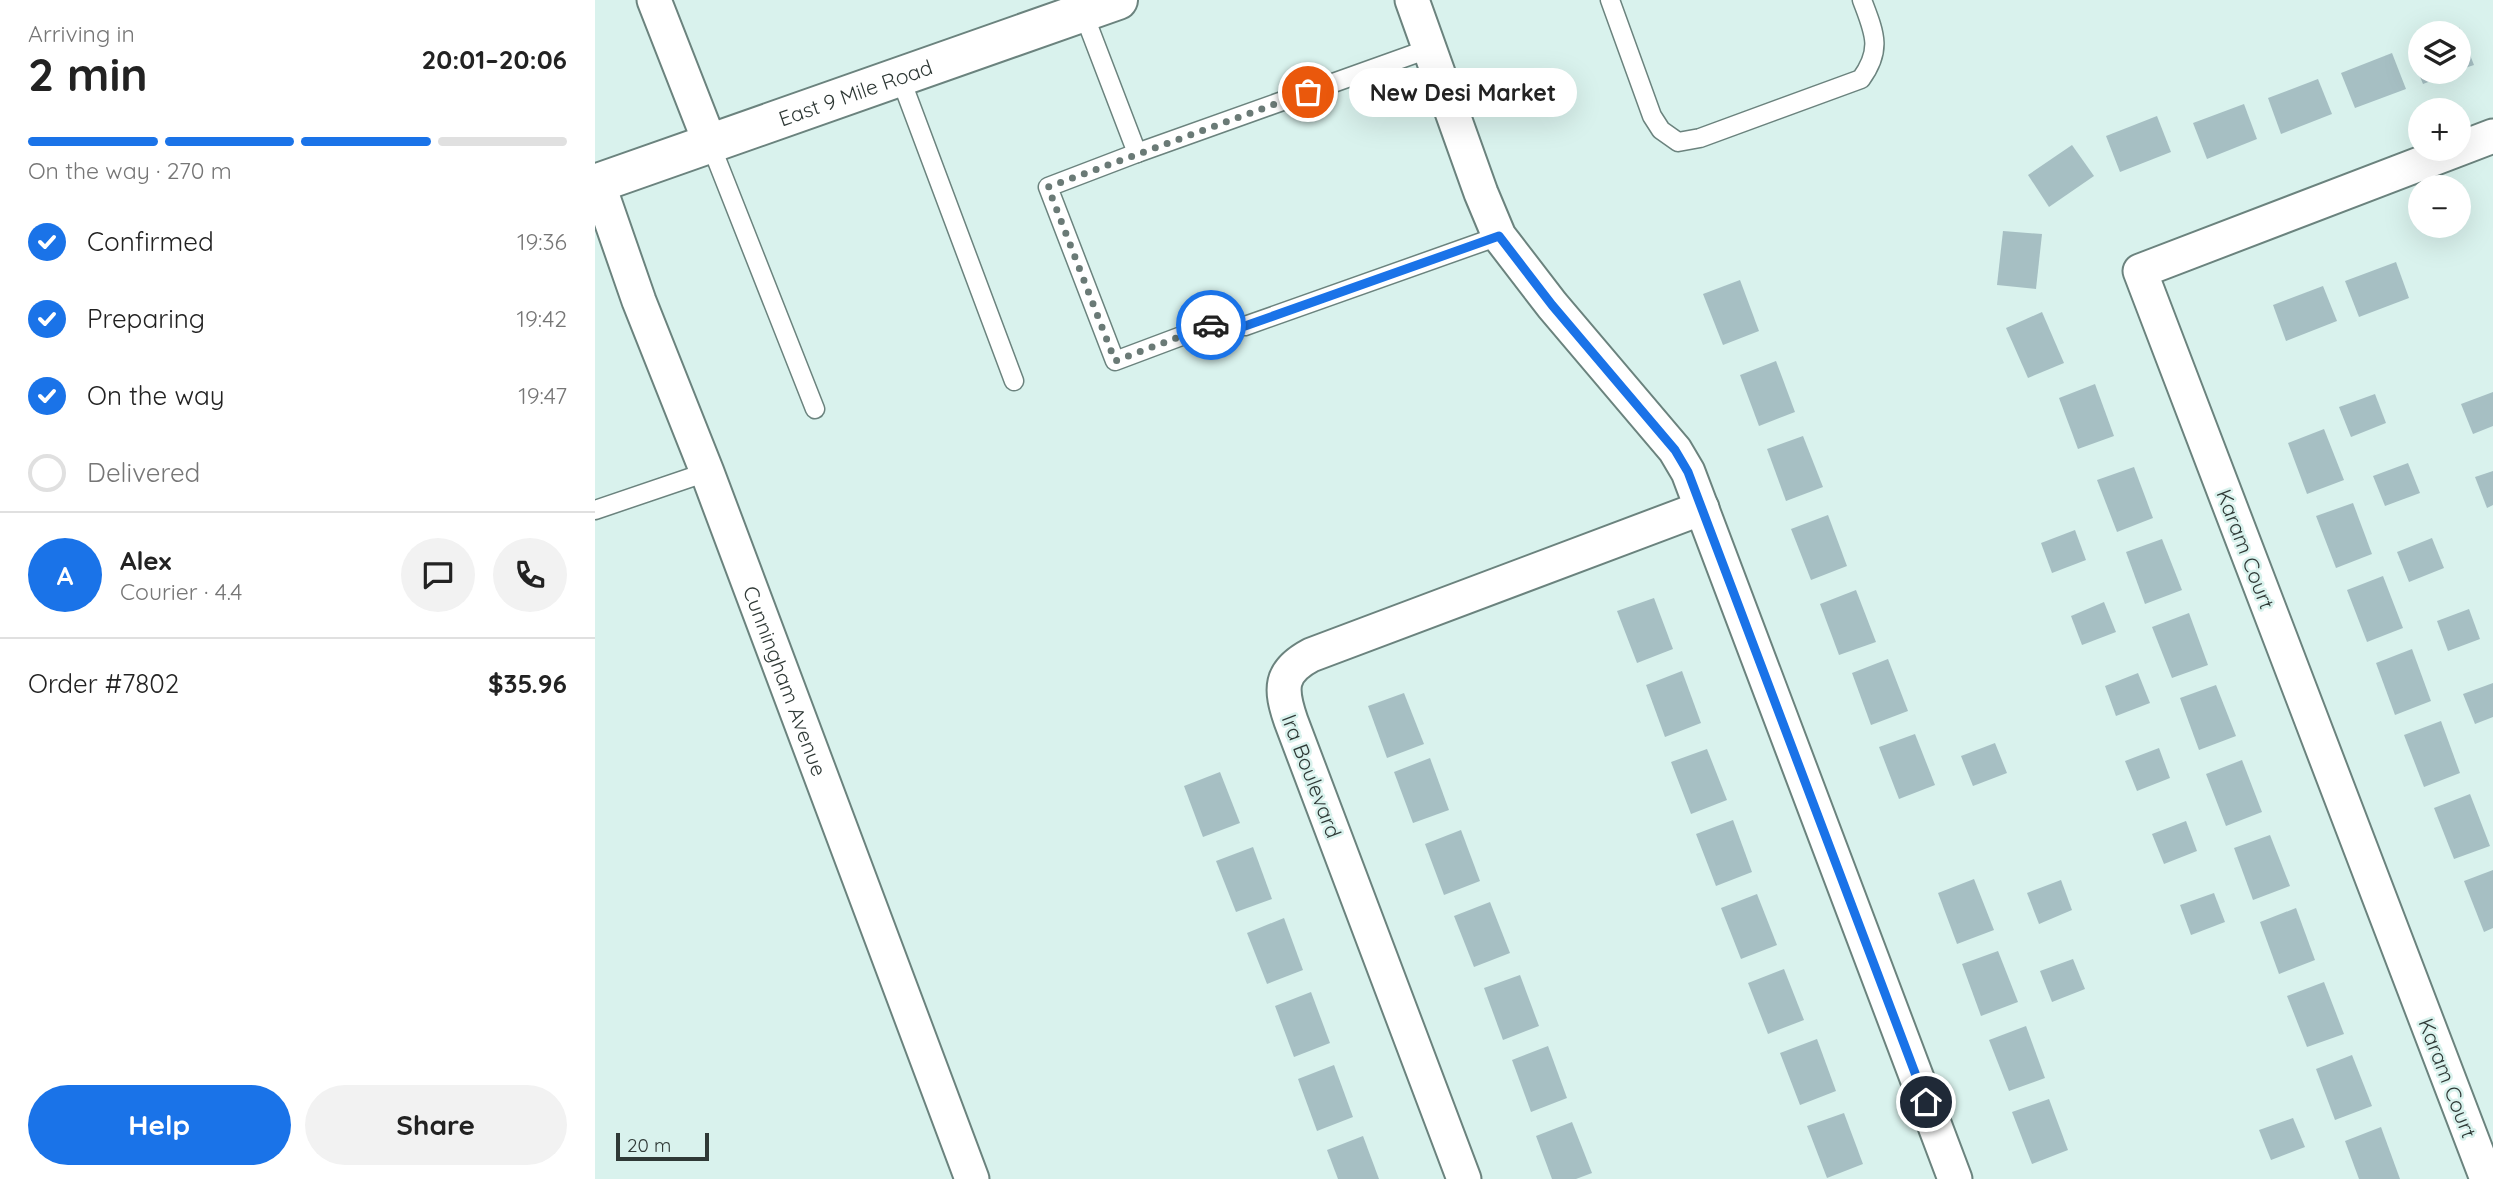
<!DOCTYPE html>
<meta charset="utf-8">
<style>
body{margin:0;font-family:Quicksand,sans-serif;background:#f2f2f2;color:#222;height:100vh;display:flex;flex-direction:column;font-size:26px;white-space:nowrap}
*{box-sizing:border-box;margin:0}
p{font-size:23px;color:#767676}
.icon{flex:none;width:38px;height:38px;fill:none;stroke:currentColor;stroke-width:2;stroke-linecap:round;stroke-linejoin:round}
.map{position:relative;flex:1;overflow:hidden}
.drawer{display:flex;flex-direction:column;background:#fff;width:595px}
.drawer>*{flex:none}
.tools{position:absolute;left:1813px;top:21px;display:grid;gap:14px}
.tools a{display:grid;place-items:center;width:63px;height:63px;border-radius:50%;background:#fff;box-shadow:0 7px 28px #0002;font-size:35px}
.scale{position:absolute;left:21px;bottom:18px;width:93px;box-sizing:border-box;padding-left:7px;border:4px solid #2f3936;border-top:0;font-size:19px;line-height:24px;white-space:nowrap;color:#2f3936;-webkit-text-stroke:5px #d9f2ed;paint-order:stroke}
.pin{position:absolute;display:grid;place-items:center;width:60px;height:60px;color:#fff;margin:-30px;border:4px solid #fff;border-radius:50%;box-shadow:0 2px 7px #0007}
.courier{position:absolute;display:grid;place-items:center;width:70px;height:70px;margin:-35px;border:5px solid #1a73e8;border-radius:50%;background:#fff;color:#222;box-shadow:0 2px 9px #0007}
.bubble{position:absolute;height:49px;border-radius:24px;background:#fff;box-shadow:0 7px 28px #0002;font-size:23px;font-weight:800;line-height:49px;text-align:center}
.headline em{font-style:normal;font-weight:800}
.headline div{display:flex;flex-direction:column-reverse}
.headline{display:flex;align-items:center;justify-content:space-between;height:119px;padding:0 28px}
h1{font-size:46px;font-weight:800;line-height:52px}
.bar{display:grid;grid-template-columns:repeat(4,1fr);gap:10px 7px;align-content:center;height:84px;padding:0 28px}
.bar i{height:9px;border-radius:5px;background:#e0e0e0}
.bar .current{background:#1a73e8}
.bar p{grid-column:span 4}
.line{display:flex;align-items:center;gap:18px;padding:0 28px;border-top:2px solid #e0e0e0}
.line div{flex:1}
.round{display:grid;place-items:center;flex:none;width:74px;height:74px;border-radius:37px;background:#f2f2f2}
ol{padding:0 28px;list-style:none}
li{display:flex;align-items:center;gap:21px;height:77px}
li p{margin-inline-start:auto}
li .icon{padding:7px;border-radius:50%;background:#1a73e8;color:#fff;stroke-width:4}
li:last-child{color:#767676}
li i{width:38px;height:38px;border:4px solid #e0e0e0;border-radius:50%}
.action{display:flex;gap:14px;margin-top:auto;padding:14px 28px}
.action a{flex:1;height:80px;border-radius:42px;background:#1a73e8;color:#fff;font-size:28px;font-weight:800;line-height:80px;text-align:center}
.action a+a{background:#f2f2f2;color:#222}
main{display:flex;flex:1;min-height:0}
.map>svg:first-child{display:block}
.building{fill:#a6bfc3}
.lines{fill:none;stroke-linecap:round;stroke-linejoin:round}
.lane-casing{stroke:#6b837e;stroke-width:21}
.street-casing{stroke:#6b837e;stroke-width:37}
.secondary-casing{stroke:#6b837e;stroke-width:42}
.lane{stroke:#fff;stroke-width:18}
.street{stroke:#fff;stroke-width:33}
.secondary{stroke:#fff;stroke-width:38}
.done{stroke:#6a7a76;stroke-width:7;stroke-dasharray:0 12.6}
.route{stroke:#1a73e8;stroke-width:9}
.labels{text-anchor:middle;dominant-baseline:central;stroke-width:5;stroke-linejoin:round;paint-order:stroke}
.street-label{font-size:21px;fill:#2f3936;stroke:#d9f2ed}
</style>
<main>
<section class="drawer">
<div class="headline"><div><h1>2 min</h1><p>Arriving in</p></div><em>20:01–20:06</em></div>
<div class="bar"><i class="current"></i><i class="current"></i><i class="current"></i><i></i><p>On the way · 270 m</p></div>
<ol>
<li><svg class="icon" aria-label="check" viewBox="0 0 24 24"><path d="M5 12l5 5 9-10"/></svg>Confirmed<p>19:36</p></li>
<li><svg class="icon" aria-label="check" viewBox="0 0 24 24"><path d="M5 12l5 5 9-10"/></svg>Preparing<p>19:42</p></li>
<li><svg class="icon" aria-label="check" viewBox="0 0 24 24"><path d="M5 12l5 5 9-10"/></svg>On the way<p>19:47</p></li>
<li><i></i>Delivered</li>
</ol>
<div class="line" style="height:126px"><b class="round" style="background:#1a73e8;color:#fff">A</b><div><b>Alex</b><p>Courier · 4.4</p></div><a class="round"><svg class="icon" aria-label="chat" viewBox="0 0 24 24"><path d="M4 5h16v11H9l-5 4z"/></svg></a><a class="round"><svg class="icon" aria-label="phone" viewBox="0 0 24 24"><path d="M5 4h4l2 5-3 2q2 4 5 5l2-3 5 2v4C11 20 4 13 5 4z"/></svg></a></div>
<div class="line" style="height:91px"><div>Order #7802</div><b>$35.96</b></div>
<div class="action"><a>Help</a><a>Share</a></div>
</section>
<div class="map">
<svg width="1898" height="1179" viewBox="0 0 1898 1179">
<rect width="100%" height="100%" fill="#d9f2ed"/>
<g class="building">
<path d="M1864,27L1879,65L1864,70V33H1855L1864,30Z"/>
<path d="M1825,45V72H1860L1828,84L1814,49Z"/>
<path d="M1797,53L1811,89L1760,108L1746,73Z"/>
<path d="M1723,79L1737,114L1686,134L1673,98Z"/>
<path d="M1649,104L1662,139L1612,159L1598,123Z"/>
<path d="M1562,116L1576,152L1525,172L1511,136Z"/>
<path d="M1477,145L1499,176L1454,207L1433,175Z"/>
<path d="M1408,231L1447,234L1441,289L1402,285Z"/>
<path d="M1801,262L1814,298L1764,317L1750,281Z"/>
<path d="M1145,280L1164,331L1128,345L1108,294Z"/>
<path d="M1728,286L1742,321L1691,341L1678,305Z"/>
<path d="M1447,312L1469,363L1433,378L1411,328Z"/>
<path d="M1181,361L1200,412L1164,426L1145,375Z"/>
<path d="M1500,384L1519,436L1483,449L1464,398Z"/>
<path d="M1898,392V426L1878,434L1866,404Z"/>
<path d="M1780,394L1791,423L1756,437L1744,407Z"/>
<path d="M1729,429L1749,480L1712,494L1693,443Z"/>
<path d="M1208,436L1228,487L1191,501L1172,449Z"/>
<path d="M1813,463L1825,493L1790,506L1778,476Z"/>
<path d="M1539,467L1558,518L1522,532L1502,480Z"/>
<path d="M1898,471V505L1892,508L1880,477Z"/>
<path d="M1758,503L1777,554L1741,568L1721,516Z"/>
<path d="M1233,515L1252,566L1216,580L1196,529Z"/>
<path d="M1480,530L1491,560L1457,573L1446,543Z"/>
<path d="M1837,538L1849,568L1814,582L1802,552Z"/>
<path d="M1567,539L1587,590L1550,604L1531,552Z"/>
<path d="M1788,576L1808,628L1772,642L1752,590Z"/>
<path d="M1261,590L1281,642L1244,655L1225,604Z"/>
<path d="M1059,598L1078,649L1042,663L1022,611Z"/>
<path d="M1509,602L1521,632L1487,645L1476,616Z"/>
<path d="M1874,609L1885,639L1853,651L1842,621Z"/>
<path d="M1594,613L1613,665L1577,678L1557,627Z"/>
<path d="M1817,649L1836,701L1800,715L1781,663Z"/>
<path d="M1293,659L1313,711L1276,725L1257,673Z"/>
<path d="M1087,671L1106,723L1070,737L1051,685Z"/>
<path d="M1543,673L1555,703L1521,716L1510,686Z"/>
<path d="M1898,683V717L1880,724L1868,694Z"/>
<path d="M1621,685L1641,736L1604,750L1585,698Z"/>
<path d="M809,693L829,744L792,758L773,706Z"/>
<path d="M1846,721L1865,773L1829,787L1809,735Z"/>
<path d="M1320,734L1340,785L1304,799L1284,747Z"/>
<path d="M1400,743L1412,773L1378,786L1366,756Z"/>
<path d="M1564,748L1575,778L1542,791L1530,761Z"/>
<path d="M1112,749L1132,800L1096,814L1076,762Z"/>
<path d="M835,758L854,810L818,823L799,772Z"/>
<path d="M1647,760L1667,812L1631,826L1611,774Z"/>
<path d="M625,772L645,823L608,837L589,786Z"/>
<path d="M1875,794L1895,846L1859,859L1839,808Z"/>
<path d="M1138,820L1157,872L1121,886L1101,834Z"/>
<path d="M1591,821L1602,851L1569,864L1557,834Z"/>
<path d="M866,830L885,881L849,895L830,844Z"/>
<path d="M1675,835L1695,886L1658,900L1639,848Z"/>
<path d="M658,847L677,899L641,912L621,861Z"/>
<path d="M1898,870V928L1889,932L1869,881Z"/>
<path d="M1379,879L1399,930L1362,944L1343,893Z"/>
<path d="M1466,880L1477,910L1444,924L1432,893Z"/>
<path d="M1619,893L1630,922L1596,935L1585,905Z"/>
<path d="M1162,894L1182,945L1146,959L1126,908Z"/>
<path d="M895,902L915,953L879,967L859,916Z"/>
<path d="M1701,908L1720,960L1684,974L1665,922Z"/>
<path d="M689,918L708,970L672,984L652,933Z"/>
<path d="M1403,951L1423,1002L1386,1016L1367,964Z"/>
<path d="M1478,959L1490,989L1457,1002L1445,971Z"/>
<path d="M1189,969L1209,1020L1173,1034L1153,983Z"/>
<path d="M925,975L944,1026L908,1040L889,988Z"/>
<path d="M1729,982L1749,1034L1712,1047L1692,996Z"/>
<path d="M716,992L735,1043L699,1057L680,1006Z"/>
<path d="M1431,1026L1450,1078L1414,1091L1394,1040Z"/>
<path d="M1222,1039L1241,1091L1205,1105L1185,1053Z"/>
<path d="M953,1046L972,1098L936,1112L917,1060Z"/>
<path d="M1757,1055L1777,1106L1740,1120L1721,1069Z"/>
<path d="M739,1065L758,1117L722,1131L703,1079Z"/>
<path d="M1454,1099L1473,1150L1437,1164L1417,1112Z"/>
<path d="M1249,1113L1268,1164L1232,1178L1212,1126Z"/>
<path d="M1698,1118L1710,1147L1676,1160L1664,1130Z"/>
<path d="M977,1122L997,1173L981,1179H957L941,1136Z"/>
<path d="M1786,1127L1805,1179H1764L1750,1141Z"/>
<path d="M768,1136L784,1179H743L732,1150Z"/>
</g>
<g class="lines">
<g class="lane-casing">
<g id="lane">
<path d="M1015,0L1057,116L1066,130L1083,142L1105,138L1266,79C1288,49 1279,32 1267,0"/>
<path d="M488,12L542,153L453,187L520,361L616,325L650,326L904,236"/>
<path d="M305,77L419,381"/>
<path d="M115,143L220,409"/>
<path d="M542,153L836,48"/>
<path d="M0,510L112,472"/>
</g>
</g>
<g class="street-casing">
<g id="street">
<path d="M59,0L115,143"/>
<path d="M817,0L886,193L904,236L957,305L1080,450L1093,472L1360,1179"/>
<path id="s1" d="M3,183L44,301L112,472L377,1179"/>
<path d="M869,1179L696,721C685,689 684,672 716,655L1107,508"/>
<path d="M1892,1179L1545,271L1898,136"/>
</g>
</g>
<g class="secondary-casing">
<g id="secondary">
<path id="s2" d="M0,184L523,0"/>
</g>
</g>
<use href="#lane" class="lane"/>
<use href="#street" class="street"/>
<use href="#secondary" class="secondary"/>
</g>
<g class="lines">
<path class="done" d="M616,325L520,361L453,187L713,92"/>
<path class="route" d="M616,325L650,326L904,236L957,305L1080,450L1093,472L1331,1102"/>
</g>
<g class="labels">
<g class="street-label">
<text stroke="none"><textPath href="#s2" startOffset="276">East 9 Mile Road</textPath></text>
<text transform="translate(1651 549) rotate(69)">Karam Court</text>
<text stroke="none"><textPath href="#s1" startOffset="532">Cunningham Avenue</textPath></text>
<text transform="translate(717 776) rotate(69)">Ira Boulevard</text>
<text transform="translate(1853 1078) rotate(69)">Karam Court</text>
</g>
</g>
</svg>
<div class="tools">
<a><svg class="icon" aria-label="layers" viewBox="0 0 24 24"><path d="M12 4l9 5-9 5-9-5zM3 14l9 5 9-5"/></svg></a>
<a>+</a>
<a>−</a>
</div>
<div class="scale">20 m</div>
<div class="pin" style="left:713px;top:92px;background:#ea580c"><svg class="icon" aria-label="bag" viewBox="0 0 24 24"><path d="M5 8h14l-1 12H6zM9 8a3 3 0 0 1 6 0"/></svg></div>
<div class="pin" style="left:1331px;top:1102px;background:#1f2937"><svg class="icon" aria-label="home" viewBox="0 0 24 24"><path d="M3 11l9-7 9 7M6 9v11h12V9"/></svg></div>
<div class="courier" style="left:616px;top:325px"><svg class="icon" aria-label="car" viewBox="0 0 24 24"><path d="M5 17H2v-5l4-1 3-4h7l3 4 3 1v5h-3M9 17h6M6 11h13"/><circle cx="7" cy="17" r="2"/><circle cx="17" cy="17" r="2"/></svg></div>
<div class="bubble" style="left:754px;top:68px;width:228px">New Desi Market</div>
</div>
</main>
